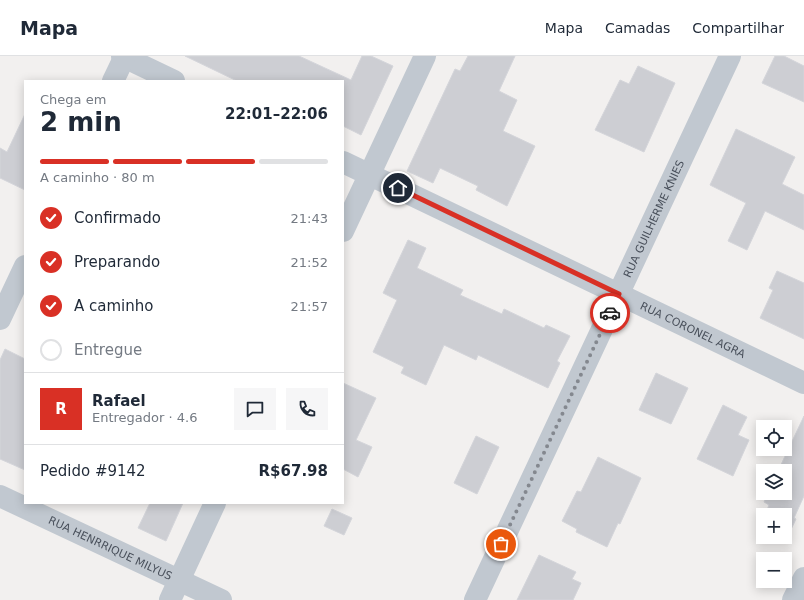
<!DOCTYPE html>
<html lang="pt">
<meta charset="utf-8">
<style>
body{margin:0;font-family:"DejaVu Sans",sans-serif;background:#f6f6f7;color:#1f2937;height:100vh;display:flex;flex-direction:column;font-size:15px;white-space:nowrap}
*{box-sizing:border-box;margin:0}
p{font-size:13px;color:#747a83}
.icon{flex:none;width:22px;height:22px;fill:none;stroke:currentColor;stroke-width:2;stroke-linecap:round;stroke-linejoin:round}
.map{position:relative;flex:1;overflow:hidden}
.drawer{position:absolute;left:24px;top:24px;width:320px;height:424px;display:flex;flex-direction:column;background:#fff;border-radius:0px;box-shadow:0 2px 10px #0003}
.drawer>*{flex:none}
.buttons{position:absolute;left:756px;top:364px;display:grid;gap:8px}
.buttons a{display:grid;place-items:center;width:36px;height:36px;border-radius:0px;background:#fff;box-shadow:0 2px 10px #0003;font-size:20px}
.pin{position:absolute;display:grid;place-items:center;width:34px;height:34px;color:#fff;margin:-17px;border:2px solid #fff;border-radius:50%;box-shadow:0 1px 4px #0007}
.courier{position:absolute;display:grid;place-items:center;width:40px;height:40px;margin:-20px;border:3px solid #d93025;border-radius:50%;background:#fff;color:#222;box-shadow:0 1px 5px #0007}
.overview em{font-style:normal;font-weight:700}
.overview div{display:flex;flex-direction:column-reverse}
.overview{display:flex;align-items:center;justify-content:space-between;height:68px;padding:0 16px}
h1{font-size:26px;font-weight:700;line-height:30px}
.bar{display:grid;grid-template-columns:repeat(4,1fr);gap:6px 4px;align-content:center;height:48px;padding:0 16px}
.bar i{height:5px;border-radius:3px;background:#e0e1e3}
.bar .current{background:#d93025}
.bar p{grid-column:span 4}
.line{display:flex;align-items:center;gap:10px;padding:0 16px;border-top:1px solid #e0e1e3}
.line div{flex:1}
.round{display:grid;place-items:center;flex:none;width:42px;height:42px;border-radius:0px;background:#f6f6f7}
ol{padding:0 16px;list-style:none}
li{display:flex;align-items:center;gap:12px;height:44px}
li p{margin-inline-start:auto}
li .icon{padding:4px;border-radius:50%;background:#d93025;color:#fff;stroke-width:4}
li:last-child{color:#747a83}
li i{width:22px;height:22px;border:2px solid #e0e1e3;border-radius:50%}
header{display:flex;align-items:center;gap:24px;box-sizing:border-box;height:56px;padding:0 20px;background:#fff;border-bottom:1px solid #e0e1e3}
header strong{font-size:19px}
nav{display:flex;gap:22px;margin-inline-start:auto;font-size:14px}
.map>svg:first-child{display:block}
.building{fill:#cdced3;stroke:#d4d5da}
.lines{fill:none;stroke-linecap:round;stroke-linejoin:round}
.street{stroke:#c1c8d0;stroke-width:22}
.done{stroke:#84888f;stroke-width:4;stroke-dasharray:0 7.2}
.route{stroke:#d93025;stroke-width:5}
.labels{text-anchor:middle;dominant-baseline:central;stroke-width:3;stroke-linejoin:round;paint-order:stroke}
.street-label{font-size:11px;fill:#49505b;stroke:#fff}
</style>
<header>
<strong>Mapa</strong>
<nav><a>Mapa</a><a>Camadas</a><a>Compartilhar</a></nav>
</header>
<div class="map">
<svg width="804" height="544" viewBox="0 0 804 544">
<rect width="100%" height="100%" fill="#f2f0ef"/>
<g class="building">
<path d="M185,0H299L351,24L362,0H371L393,10L361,79L343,70V25H237Z"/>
<path d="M468,0H515L499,35L517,44L503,75L535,90L507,150L476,134L478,130L440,112L433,127L407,115L455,13L460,15Z"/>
<path d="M775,0H784L804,10V46L762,27Z"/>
<path d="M638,10L675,27L644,96L595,74L620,24L629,28Z"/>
<path d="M25,58V134L0,122V92L7,96Z"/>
<path d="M736,73L795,101L782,128L804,139V174L765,155L747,194L728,185L746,147L710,129Z"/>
<path d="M408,184L426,192L417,212L463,234L460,239L502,258L504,253L544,272L546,269L570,280L557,305L560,307L548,332L478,299L476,304L444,289L426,329L401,317L404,311L373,296L397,244L383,237Z"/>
<path d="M777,215L804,227V283L760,262L773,234L769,232Z"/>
<path d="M5,293L25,303V414L0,403V304Z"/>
<path d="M656,317L688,332L671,368L639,354Z"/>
<path d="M343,327L376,342L356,384L372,391L358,421L343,413Z"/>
<path d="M723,349L747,361L738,379L749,384L733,420L697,403Z"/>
<path d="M804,360V440L794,462L796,463L785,486L775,481H785V459H765L769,449L764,446L768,437H785V415H778Z"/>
<path d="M476,380L499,391L477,438L454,427Z"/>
<path d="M598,401L641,422L620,468L618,467L607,491L576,476L577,473L562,465L577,435L581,436Z"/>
<path d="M150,447H183L166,485L138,472Z"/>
<path d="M332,453L352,462L344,479L324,470Z"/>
<path d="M539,499L576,516L572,523L581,527L573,544H517Z"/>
</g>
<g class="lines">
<g class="street">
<path d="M122,0L174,25"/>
<path d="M113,25L125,0"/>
<path id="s1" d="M343,106L804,327"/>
<path d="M343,175L425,0"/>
<path d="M0,263L25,210"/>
<path id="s2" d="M0,440L221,544"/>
<path d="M170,544L215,447"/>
<path id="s3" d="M475,544L730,0"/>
<path d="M793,544L804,522"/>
</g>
</g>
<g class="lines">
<path class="done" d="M501,488L610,257"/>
<path class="route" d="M398,132L619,238L610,257"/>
</g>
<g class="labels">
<g class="street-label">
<text stroke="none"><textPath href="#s3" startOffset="421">RUA GUILHERME KNIES</textPath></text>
<text stroke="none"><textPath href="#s1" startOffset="388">RUA CORONEL AGRA</textPath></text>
<text stroke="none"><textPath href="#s2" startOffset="122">RUA HENRRIQUE MILYUS</textPath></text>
</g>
</g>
</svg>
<div class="buttons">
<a><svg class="icon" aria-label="locate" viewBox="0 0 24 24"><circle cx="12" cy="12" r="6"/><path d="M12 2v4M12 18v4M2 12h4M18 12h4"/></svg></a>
<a><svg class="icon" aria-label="layers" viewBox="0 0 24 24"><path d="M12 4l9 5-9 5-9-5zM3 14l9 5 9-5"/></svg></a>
<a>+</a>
<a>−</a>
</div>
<div class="pin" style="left:501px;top:488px;background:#ea580c"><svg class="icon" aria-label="bag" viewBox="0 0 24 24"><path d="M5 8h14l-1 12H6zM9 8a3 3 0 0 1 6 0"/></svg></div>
<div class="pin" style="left:398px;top:132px;background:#1f2937"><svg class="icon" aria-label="home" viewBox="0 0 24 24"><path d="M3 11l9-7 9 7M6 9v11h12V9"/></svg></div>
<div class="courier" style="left:610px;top:257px"><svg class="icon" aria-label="car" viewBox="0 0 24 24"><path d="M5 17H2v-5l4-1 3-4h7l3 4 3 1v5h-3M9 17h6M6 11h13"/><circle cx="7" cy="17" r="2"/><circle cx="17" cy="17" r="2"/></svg></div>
<section class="drawer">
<div class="overview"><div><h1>2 min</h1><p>Chega em</p></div><em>22:01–22:06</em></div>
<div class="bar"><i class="current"></i><i class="current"></i><i class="current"></i><i></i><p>A caminho · 80 m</p></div>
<ol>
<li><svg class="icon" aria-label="check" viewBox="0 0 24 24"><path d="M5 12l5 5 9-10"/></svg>Confirmado<p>21:43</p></li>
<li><svg class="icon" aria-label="check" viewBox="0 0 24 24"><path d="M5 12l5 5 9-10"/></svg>Preparando<p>21:52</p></li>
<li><svg class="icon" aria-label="check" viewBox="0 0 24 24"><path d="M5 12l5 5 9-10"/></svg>A caminho<p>21:57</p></li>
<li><i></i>Entregue</li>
</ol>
<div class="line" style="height:72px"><b class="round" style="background:#d93025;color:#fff">R</b><div><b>Rafael</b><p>Entregador · 4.6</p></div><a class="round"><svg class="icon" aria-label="chat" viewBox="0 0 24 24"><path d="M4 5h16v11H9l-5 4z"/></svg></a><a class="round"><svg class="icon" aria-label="phone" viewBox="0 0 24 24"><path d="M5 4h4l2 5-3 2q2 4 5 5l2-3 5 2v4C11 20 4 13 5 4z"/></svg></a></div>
<div class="line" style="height:52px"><div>Pedido #9142</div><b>R$67.98</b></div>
</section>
</div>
